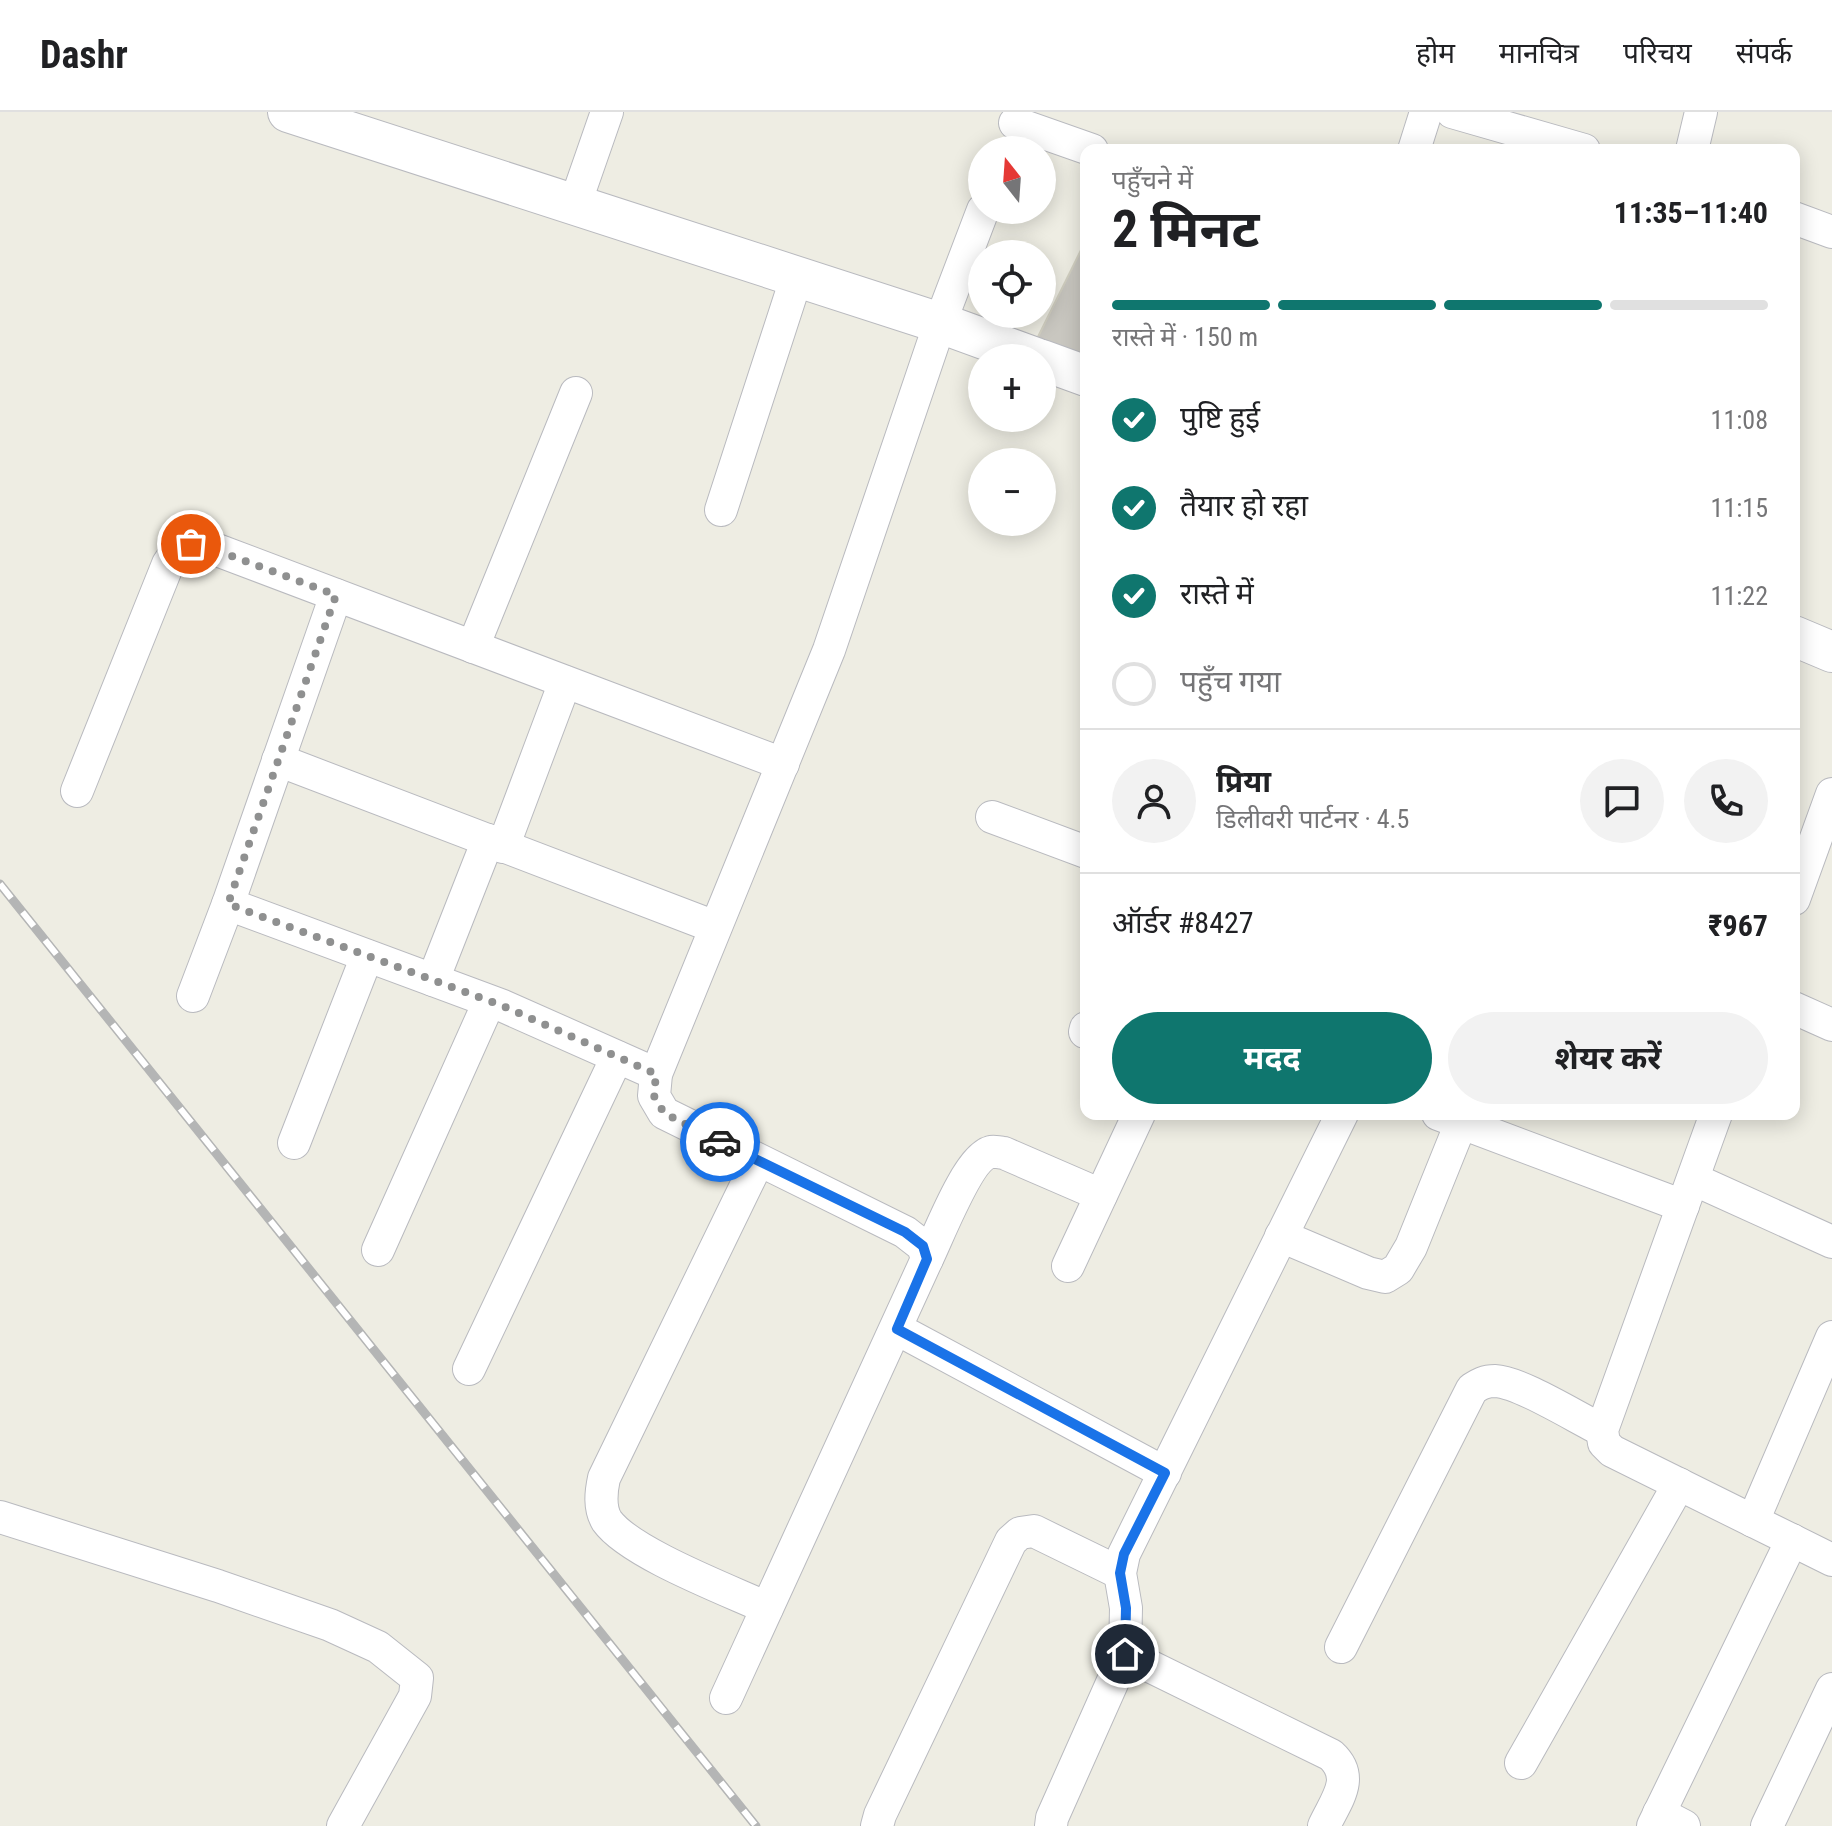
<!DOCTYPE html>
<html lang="hi">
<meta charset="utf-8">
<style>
body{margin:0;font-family:"Roboto Condensed","Noto Sans Devanagari",sans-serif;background:#f2f2f2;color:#202124;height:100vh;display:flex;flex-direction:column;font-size:30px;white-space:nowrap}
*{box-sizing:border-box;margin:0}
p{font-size:26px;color:#757577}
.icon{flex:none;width:44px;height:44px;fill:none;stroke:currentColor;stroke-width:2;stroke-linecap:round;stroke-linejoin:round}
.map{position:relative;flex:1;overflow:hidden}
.drawer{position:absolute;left:1080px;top:32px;width:720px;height:976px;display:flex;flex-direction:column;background:#fff;border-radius:16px;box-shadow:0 4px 20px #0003}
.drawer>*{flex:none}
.needle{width:52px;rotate:343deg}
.fabs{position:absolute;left:968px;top:24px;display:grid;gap:16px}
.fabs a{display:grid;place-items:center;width:88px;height:88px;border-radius:50%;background:#fff;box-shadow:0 4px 20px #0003;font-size:40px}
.pin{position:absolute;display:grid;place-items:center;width:68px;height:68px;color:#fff;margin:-34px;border:4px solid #fff;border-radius:50%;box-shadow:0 2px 8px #0007}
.courier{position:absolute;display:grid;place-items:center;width:80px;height:80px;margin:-40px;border:6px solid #1a73e8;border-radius:50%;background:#fff;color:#222;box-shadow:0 2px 10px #0007}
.headline em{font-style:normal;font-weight:700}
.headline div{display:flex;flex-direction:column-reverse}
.headline{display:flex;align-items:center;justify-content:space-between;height:136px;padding:0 32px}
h1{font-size:52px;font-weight:700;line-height:60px}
.bar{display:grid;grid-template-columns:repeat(4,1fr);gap:12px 8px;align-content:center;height:96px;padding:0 32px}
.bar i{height:10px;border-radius:6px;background:#e0e0e0}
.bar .active{background:#0f766e}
.bar p{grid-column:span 4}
.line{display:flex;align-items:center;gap:20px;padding:0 32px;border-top:2px solid #e0e0e0}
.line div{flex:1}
.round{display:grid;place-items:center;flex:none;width:84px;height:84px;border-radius:42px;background:#f2f2f2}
ol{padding:0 32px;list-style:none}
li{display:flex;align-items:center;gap:24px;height:88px}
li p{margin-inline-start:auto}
li .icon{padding:8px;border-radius:50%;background:#0f766e;color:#fff;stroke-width:4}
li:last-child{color:#757577}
li i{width:44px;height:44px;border:4px solid #e0e0e0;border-radius:50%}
.action{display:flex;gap:16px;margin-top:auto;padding:16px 32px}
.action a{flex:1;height:92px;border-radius:48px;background:#0f766e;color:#fff;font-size:32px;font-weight:700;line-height:92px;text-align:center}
.action a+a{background:#f2f2f2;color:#202124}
header{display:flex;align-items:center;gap:48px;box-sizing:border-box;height:112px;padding:0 40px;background:#fff;border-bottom:2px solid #e0e0e0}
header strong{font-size:38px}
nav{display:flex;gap:44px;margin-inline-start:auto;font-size:28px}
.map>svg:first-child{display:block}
.building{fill:#c9c7c0;stroke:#d2d0c2;stroke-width:2}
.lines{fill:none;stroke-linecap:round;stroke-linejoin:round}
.minor-casing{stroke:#b9babf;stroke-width:34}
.tertiary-casing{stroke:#b9babf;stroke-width:42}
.minor{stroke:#fff;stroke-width:32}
.tertiary{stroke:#fff;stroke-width:40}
.rail-casing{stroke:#b4b5b5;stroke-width:9}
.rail{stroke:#fff;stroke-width:6;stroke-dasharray:18;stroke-linecap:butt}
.done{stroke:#8f9090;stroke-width:8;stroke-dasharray:0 14.4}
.route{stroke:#1a73e8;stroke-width:10}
</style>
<header>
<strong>Dashr</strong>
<nav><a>होम</a><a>मानचित्र</a><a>परिचय</a><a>संपर्क</a></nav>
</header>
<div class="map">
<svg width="1832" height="1714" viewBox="0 0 1832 1714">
<rect width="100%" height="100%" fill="#eeede3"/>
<path class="building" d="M1086,128V249L1029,243Z"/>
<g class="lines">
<g class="minor-casing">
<g id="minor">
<path d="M1452,0L1584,38"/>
<path d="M1015,11L1092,38"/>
<path d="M1414,38L1426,0"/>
<path d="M1692,38L1701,0"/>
<path d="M575,92L607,0"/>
<path d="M1794,106L1832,120"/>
<path d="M721,398L797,164"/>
<path d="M473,535L576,281"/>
<path d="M278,648L715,815"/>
<path d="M77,679L168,452C185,425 198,431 225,441L783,652"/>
<path d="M992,705L1086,740"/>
<path d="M503,735L565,570"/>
<path d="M1794,787L1832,682"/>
<path d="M228,792L503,894L656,962"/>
<path d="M433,868L488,728"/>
<path d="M193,884L228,792L336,483"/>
<path d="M1794,896L1832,913"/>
<path d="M1085,920L1086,916"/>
<path d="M1438,1002L1683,1094"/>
<path d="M1716,1002L1602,1318L1604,1331L1612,1339L1832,1448"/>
<path d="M294,1031L367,844"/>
<path d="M758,1049L604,1366C601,1380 599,1396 607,1409C630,1441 728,1478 767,1496"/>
<path d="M1693,1067L1832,1130"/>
<path d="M1281,1124L1368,1161L1385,1165L1398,1157L1411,1135L1461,1011"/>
<path d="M378,1138L489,890"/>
<path d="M927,1147C938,1125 968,1045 991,1040C992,1039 1003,1041 1004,1041L1101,1083"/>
<path d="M1068,1154L1139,1002"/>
<path d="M897,1217L1165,1361"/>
<path d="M469,1257L617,945"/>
<path d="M0,1405L218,1474L330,1513L378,1535L417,1566L415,1584L343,1714"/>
<path d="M1753,1409L1832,1225"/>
<path d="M1341,1535L1472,1277C1480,1272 1485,1269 1495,1269C1520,1270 1577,1306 1602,1318"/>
<path d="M1125,1542L1331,1643C1356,1666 1336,1688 1324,1714"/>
<path d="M726,1586L927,1147L923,1134L905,1120L664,1001L654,984L656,962L829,538L940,211L983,98"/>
<path d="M1521,1651L1679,1372"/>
<path d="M1659,1701L1684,1714"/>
<path d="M877,1714L880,1703L1011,1429L1020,1421L1034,1419L1120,1461"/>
<path d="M1051,1714L1052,1706L1125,1542L1126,1496L1120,1461L1124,1442L1342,1002"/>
<path d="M1653,1714L1792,1428"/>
<path d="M1767,1714L1832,1577"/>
</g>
</g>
<g class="tertiary-casing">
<g id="tertiary">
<path d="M288,0L940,211L1036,246"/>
<path d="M1042,248L1086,264"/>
<path d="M1794,524L1832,540"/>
</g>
</g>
<use href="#minor" class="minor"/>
<use href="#tertiary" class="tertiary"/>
<g class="rail-casing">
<path id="rail" d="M0,772L756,1714"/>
</g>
<use href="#rail" class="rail"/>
</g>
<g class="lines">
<path class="done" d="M191,432L205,434L336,483L228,792L503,894L656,962L654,984L664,1001L720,1030"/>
<path class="route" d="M720,1030L905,1120L923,1134L927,1147L897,1217L1165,1361L1124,1442L1120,1461L1126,1496L1125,1542"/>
</g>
</svg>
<div class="fabs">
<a><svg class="needle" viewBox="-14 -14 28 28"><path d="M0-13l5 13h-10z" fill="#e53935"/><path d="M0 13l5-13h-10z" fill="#757577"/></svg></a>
<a><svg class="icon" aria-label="locate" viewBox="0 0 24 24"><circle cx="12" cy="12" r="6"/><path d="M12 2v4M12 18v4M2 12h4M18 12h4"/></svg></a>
<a>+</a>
<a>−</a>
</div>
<div class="pin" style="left:191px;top:432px;background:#ea580c"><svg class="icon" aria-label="bag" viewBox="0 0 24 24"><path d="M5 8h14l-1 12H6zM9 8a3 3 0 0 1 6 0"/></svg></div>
<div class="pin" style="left:1125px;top:1542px;background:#1f2937"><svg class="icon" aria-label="home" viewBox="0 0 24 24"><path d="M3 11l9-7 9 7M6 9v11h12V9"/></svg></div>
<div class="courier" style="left:720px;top:1030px"><svg class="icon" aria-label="car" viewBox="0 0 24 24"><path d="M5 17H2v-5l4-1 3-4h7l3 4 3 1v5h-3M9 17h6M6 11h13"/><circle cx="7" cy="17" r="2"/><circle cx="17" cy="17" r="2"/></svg></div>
<section class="drawer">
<div class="headline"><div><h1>2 मिनट</h1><p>पहुँचने में</p></div><em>11:35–11:40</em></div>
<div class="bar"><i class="active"></i><i class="active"></i><i class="active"></i><i></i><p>रास्ते में · 150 m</p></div>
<ol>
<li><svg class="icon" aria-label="check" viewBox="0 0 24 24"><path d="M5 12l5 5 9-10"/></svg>पुष्टि हुई<p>11:08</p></li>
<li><svg class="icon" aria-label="check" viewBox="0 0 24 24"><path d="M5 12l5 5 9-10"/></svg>तैयार हो रहा<p>11:15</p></li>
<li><svg class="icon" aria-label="check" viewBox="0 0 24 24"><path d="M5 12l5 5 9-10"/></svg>रास्ते में<p>11:22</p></li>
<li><i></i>पहुँच गया</li>
</ol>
<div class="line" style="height:144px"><a class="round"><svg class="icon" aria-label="person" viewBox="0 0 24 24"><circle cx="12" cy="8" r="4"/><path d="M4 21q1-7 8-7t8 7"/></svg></a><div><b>प्रिया</b><p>डिलीवरी पार्टनर · 4.5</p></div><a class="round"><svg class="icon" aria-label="chat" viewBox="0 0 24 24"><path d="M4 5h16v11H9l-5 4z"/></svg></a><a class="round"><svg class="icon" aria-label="phone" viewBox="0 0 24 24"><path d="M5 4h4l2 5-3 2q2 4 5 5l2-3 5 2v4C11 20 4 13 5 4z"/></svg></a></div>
<div class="line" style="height:104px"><div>ऑर्डर #8427</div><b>₹967</b></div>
<div class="action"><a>मदद</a><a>शेयर करें</a></div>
</section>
</div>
